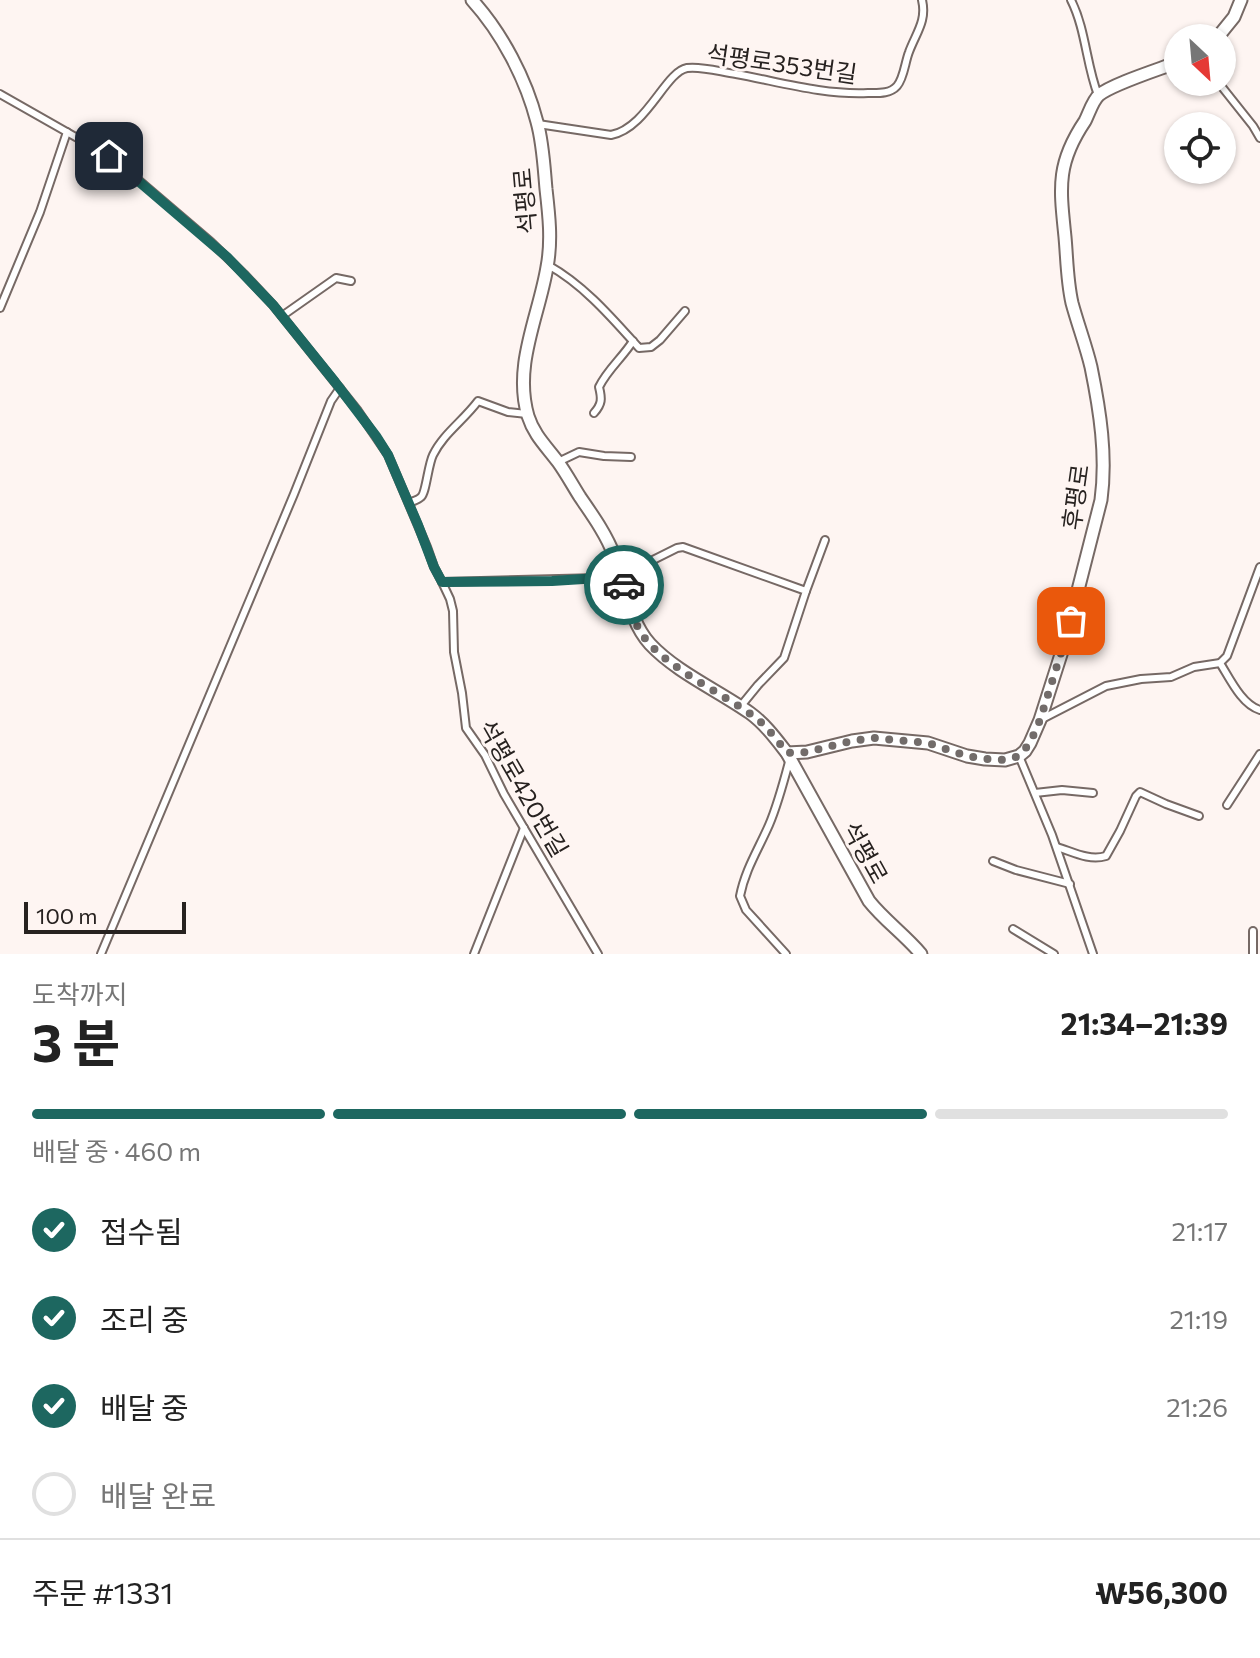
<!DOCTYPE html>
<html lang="ko">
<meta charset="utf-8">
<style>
body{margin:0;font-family:Commissioner,"Noto Sans KR",sans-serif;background:#f6f6f6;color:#222;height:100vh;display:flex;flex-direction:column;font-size:30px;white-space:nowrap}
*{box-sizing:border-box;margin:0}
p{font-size:26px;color:#767676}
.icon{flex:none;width:44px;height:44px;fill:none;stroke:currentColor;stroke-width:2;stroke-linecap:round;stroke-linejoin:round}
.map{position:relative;height:954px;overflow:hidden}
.drawer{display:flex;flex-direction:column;background:#fff;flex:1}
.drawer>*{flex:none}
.needle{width:52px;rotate:154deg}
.controls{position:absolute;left:1164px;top:24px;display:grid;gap:16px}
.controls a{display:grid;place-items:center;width:72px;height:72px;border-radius:50%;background:#fff;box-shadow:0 2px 6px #0004;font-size:40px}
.scale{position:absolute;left:24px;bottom:20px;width:162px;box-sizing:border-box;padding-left:8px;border:4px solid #272220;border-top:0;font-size:22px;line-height:28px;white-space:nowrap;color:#272220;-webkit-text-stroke:6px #fef5f2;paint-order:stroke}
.pin{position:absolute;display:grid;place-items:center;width:68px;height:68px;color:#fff;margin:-34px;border-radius:16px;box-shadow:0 4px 12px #0006}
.courier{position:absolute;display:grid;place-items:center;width:80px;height:80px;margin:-40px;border:6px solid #1d6760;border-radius:50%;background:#fff;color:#222;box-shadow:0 2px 10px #0007}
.overview em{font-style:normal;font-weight:700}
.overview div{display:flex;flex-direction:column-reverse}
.overview{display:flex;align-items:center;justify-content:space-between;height:136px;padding:0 32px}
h1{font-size:52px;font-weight:700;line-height:60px}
.bar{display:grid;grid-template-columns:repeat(4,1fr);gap:12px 8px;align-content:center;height:96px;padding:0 32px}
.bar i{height:10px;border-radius:6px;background:#e0e0e0}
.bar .current{background:#1d6760}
.bar p{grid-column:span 4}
.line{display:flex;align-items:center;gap:20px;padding:0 32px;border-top:2px solid #e0e0e0}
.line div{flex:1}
ol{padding:0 32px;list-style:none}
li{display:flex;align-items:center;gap:24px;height:88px}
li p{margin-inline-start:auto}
li .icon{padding:8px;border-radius:50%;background:#1d6760;color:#fff;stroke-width:4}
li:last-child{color:#767676}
li i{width:44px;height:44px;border:4px solid #e0e0e0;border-radius:50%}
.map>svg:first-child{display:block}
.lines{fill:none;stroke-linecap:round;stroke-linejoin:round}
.lane-casing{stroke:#766965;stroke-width:10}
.street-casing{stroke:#766965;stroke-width:15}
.lane{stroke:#fff;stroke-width:6}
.street{stroke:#fff;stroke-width:11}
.done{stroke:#726c6a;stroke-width:8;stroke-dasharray:0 14.4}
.route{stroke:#1d6760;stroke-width:10}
.labels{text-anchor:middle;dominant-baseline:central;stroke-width:6;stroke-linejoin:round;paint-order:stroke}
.street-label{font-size:24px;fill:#272220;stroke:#fef5f2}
</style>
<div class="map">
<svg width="1260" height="954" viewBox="0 0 1260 954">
<rect width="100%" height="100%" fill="#fef5f2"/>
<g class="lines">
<g class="lane-casing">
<g id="lane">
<path d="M1071,0C1086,30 1086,64 1098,95"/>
<path d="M1218,82L1253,126L1260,138"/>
<path d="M0,94L109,156L122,166L211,242L244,274L273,305L358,411L388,455L427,547L434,567L442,582L599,578L645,564L677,548L683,547L806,591L784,658L758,685L740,707"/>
<path d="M538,124L611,135C647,128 665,72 687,68C702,66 721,72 736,74C780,82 823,95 868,93C878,93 890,94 897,86C904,78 905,62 909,52C916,33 927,21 922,0"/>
<path d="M548,265C584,285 612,318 639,348L651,347L660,340L685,311"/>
<path d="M0,308L40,212L67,132"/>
<path d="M282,316L336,278L351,281"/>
<path d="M594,413C602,404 602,399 599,387C607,370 623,357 633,341"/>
<path d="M558,462L579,452L604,456L631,457"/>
<path d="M409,503C413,501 418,500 421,497C426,493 428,465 433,455C443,434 464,420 478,401L508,412L527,414"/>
<path d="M442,582L450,599L453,611L454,652L462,693L466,728L485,755L504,794L598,954"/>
<path d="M806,591L825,540"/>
<path d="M1220,663C1230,679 1242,705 1260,710"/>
<path d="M1040,720L1106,686L1141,679L1171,677L1194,667L1220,663L1227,656L1260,567"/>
<path d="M1019,756L1052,835L1093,954"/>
<path d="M1035,793L1062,790L1093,793"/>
<path d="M1227,805L1260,754"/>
<path d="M1057,847C1073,852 1089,861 1106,856L1120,831L1136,796L1140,792L1166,804L1199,816"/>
<path d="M993,861L1016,870L1070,884"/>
<path d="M1013,929L1054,954"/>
<path d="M101,954L294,494L331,401L340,388"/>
<path d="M474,954L524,828"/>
<path d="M786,954L746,910L740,896C745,870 758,850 769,825C778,804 784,781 790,758"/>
<path d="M1253,954V931"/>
</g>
</g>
<g class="street-casing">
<g id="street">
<path d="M472,0C502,33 526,79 537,122C543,143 544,167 546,189C549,215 552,241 547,267C539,316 513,365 528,416C534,435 546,446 558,462C566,473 573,486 580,497C593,516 606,534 614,555C627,585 628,620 650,644C676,672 719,691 750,713C765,724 776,739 787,753L869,901C884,920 905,935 921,954"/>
<path d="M1217,38L1234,17L1241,0"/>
<path d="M787,753L807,752L852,741L874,738L928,743L967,756L985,759L1005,760L1019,756L1025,751L1030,743L1040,720L1064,645L1101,500C1107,456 1100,411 1091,367C1086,346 1078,325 1072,303C1067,281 1067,259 1065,237C1060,188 1056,164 1085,121C1089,113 1093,100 1099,95C1112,84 1160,69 1178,62"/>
</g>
</g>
<use href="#lane" class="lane"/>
<use href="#street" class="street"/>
</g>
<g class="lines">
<path class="done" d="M624,585C628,603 633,622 644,637C666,667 718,691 749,713C765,723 776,739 787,753L807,752L852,741L874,738L928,743L967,756L985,759L1005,760L1019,756L1030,743L1040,720L1071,621"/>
<path class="route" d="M109,156L227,257L273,305L335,382L376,436L388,455L418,525L434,567L442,582L552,581L599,578L620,573L624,585"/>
</g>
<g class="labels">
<g class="street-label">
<text transform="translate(782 63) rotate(8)">석평로353번길</text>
<text transform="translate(524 201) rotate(-95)">석평로</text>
<text transform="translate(1075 497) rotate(-82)">후평로</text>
<text transform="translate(524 788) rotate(60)">석평로420번길</text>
<text transform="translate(866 852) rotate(61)">석평로</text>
</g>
</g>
</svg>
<div class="controls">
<a><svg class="needle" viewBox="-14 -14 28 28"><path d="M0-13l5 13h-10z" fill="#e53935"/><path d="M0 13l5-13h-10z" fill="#767676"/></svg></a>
<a><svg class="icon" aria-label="locate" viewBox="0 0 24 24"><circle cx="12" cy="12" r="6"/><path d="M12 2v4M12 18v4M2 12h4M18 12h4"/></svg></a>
</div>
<div class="scale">100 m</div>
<div class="pin" style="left:1071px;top:621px;background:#ea580c"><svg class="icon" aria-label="bag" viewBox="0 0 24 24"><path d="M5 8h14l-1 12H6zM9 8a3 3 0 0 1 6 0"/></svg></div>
<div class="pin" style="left:109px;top:156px;background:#1f2937"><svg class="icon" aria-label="home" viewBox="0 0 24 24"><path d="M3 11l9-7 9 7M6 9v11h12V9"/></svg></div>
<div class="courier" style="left:624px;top:585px"><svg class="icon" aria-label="car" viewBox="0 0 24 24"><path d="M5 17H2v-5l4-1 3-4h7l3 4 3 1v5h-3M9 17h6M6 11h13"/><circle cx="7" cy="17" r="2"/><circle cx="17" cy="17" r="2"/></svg></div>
</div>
<section class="drawer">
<div class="overview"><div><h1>3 분</h1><p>도착까지</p></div><em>21:34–21:39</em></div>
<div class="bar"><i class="current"></i><i class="current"></i><i class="current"></i><i></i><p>배달 중 · 460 m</p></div>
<ol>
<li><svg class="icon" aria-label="check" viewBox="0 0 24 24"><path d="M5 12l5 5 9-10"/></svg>접수됨<p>21:17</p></li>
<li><svg class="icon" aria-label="check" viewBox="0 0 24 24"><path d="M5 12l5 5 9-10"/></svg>조리 중<p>21:19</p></li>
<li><svg class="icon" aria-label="check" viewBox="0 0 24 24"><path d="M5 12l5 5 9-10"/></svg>배달 중<p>21:26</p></li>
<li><i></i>배달 완료</li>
</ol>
<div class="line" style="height:104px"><div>주문 #1331</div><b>₩56,300</b></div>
</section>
